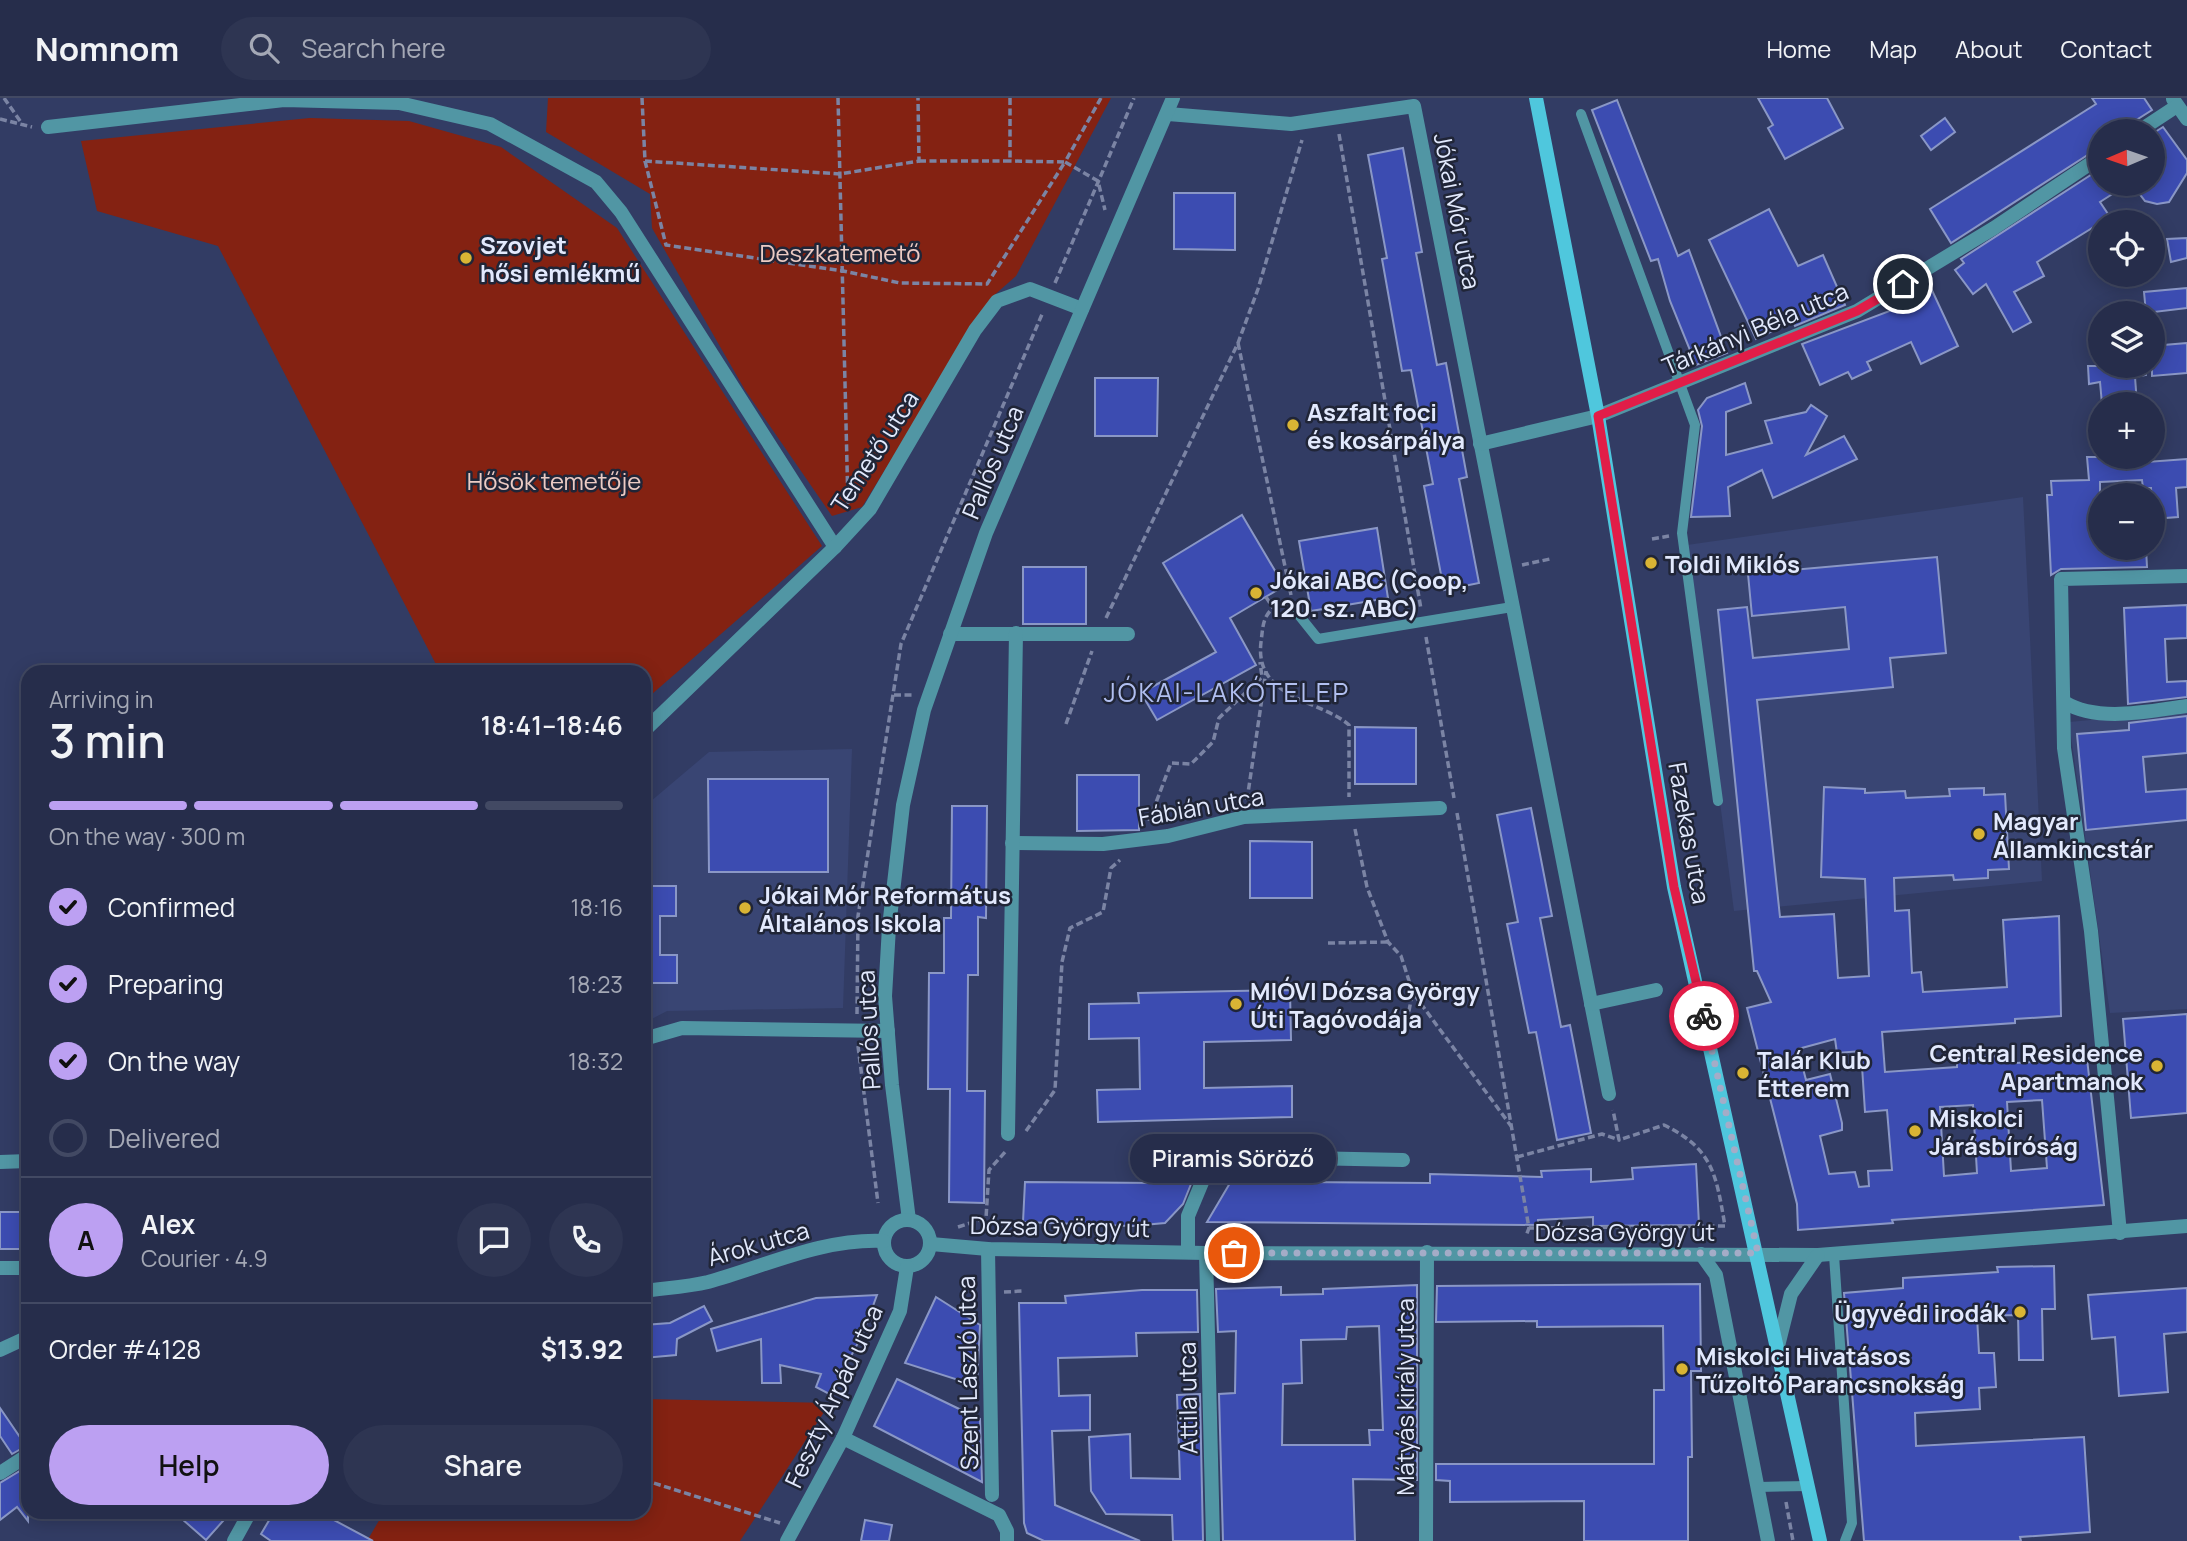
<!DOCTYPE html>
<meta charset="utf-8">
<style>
body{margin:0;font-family:Manrope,sans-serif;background:#2e3552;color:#f1f3f6;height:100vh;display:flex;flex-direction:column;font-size:26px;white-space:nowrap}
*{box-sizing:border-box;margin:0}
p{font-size:23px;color:#a4a8b5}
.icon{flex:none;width:38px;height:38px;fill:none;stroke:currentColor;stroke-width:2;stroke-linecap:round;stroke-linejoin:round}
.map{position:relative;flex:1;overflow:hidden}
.panel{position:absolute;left:21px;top:567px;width:630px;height:854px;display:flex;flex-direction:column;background:#262d4b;border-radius:21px;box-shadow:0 4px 18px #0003,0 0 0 2px #424963}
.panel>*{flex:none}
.needle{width:46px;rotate:268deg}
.buttons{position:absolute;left:2088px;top:21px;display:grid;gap:14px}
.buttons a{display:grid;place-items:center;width:77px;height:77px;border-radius:50%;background:#262d4b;box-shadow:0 4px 18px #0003,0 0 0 2px #424963;font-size:35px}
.pin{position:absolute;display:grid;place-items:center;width:60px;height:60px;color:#fff;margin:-30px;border:4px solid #fff;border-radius:50%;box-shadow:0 2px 7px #0007}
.courier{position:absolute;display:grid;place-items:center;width:70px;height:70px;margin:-35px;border:5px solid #e11d48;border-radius:50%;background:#fff;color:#222;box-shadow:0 2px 9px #0007}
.bubble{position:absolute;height:49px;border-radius:24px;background:#262d4b;box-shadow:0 4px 18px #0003,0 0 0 2px #424963;font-size:23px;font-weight:600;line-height:49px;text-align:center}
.summary em{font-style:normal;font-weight:600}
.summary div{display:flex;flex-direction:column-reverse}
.summary{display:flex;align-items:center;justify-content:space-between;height:119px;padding:0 28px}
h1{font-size:46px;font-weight:600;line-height:52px}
.bar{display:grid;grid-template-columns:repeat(4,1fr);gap:10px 7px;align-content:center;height:84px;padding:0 28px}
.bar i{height:9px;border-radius:5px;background:#424963}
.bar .selected{background:#bca0f2}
.bar p{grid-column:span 4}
.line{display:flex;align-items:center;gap:18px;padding:0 28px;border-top:2px solid #424963}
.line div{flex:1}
.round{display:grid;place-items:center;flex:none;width:74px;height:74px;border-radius:37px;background:#2e3552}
ol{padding:0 28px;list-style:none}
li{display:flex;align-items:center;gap:21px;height:77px}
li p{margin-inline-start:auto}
li .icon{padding:7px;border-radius:50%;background:#bca0f2;color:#111;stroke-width:4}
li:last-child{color:#a4a8b5}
li i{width:38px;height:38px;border:4px solid #424963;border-radius:50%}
.primary-button{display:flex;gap:14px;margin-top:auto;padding:14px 28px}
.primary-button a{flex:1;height:80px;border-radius:42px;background:#bca0f2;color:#111;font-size:28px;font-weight:600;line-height:80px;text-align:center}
.primary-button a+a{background:#2e3552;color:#f1f3f6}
header{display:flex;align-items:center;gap:42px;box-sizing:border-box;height:98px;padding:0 35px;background:#262d4b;border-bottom:2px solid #424963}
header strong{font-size:33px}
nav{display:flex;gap:38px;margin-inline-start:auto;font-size:24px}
.search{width:490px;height:63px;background:#2e3552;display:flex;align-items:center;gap:18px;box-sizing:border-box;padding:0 24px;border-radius:38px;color:#a4a8b5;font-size:26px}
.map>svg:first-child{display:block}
.built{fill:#394573}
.green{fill:#842212}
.building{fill:#3c4cb1;stroke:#8a97c6;stroke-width:2;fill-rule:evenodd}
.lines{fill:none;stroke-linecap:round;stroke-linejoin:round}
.path{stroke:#7b84a4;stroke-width:3.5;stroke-dasharray:7 3.5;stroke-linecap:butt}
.lane{stroke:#5196a4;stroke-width:10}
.street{stroke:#5196a4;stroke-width:14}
.secondary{stroke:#4fc7dd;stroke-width:14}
.done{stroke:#a4acc7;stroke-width:7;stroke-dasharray:0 12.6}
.route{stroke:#e11d48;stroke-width:9}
.poi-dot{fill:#d9b434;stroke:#202537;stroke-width:2.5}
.labels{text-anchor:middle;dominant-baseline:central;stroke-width:5;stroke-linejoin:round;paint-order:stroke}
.street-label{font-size:24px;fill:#e2e9fd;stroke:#202537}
.poi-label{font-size:24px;font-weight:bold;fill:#e2e9fd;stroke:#202537;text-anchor:start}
.park-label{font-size:24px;fill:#eccbc4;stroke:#202537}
.neighbourhood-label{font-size:26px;letter-spacing:2px;fill:#b1bff0;stroke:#202537}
</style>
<header>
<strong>Nomnom</strong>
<div class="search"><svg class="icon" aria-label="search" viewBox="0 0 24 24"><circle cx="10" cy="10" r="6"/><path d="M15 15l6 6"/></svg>Search here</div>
<nav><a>Home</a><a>Map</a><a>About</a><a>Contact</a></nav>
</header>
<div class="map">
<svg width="2187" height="1443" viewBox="0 0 2187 1443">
<rect width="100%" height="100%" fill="#323c64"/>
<g class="built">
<path d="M2023,399L2042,783L1734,813L1687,447Z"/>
<path d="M2187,613V911L2110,915L2069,624Z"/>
<path d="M852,651L843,910L667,913L644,925V709L709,654Z"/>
</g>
<g class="green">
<path d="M548,0H1111L1016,178L991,200L862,409L832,418L745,292L652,130L650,96L546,34Z"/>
<path d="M310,20L409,23L501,49L617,130L822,448L644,603V574H440L218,148L97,113L81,43Z"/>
<path d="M644,1301L830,1305L740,1443H367L384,1414H644Z"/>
</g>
<g class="building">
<path d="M1758,0H1827L1843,30L1785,61L1768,30L1773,27Z"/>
<path d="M2092,0H2144L2152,12L2119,33H2100V49L1951,145L1930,111L2096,6Z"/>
<path d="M1617,2L1678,158L1689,152L1727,255L1696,267L1670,203L1658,161L1651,163L1592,12Z"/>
<path d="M1945,20L1955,34L1931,52L1921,38Z"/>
<path d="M2163,29L2187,62V75L2169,104L2157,106L2145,103L2132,86H2152V36Z"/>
<path d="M1403,50L1422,154L1416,155L1437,267L1446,265L1467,379L1459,381L1479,485L1444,492L1424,388L1433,386L1411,272L1402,273L1382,161L1387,160L1368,57Z"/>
<path d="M2100,71V86H2128L2100,104L2110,119L2037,164L2044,178L2014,194L2031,224L2013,234L1986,186L1973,196L1955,172L1964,165L1961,161Z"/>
<path d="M1174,95H1235V152L1174,151Z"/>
<path d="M1769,111L1798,168L1823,157L1845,207L1795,228L1793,223L1756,241L1709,142Z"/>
<path d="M2187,140V160L2171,164L2167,141Z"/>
<path d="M1930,188L1958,248L1921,266L1911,244L1867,264L1871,272L1852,281L1848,274L1820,287L1802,246L1895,211L1893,206Z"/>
<path d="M2187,190V210L2146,215L2144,194Z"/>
<path d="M2187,245V275L2152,278V248Z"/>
<path d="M2088,268H2145L2146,277L2135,279L2137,306H2102L2100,284L2089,286Z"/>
<path d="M1095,280H1158L1157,338H1095Z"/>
<path d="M1745,285L1751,305L1726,314V357L1772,345L1765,323L1806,314L1811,307L1827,318L1806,357L1844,338L1857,361L1773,400L1762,372L1728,389L1730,418L1691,419L1702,328L1698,312L1707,300Z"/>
<path d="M2087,359H2119L2120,366L2187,361V389L2176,390L2178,419L2153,421L2151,390H2143L2142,382L2100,384V450H2146L2147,469L2061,471L2051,477L2047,397H2052L2051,383L2089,382Z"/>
<path d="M1242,417L1284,488L1230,520L1256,567L1157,622L1141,595L1216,554L1163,465Z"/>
<path d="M1377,430L1388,500L1311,513L1299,443Z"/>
<path d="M1937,459L1946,555L1890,560L1893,589L1757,602L1780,819L1834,816L1838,880L1869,878L1865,781L1821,779L1824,689L1865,691V695L1905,693L1906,700L1950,698L1949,691L1984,690V697L2005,696L2009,771L1988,772V780L1954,782L1953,777L1894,780L1895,813L1909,812L1912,875L1921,874L1923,894L2007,889L2003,822L2059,818L2061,918L2015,921V925L1882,934L1885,974L1957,969V961L2016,957V965L2087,961L2104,1107L1892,1122L1893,1125L1798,1132L1797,1106L1747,910L1771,904L1757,873H1754L1718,512L1747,509L1753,560L1849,551L1845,509L1752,518L1748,476ZM1835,941L1837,955L1861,953L1865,1014L1887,1012L1892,1072L1868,1073L1869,1088L1859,1089L1855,1074L1829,1076L1820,1038L1842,1032V1025L1830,976L1806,982L1798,951ZM2042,1002L2047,1070L2011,1073L2007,1004ZM1973,1007L1977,1075L1944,1078L1940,1009Z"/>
<rect x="1023" y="469" width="63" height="57"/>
<path d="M2187,507V540L2165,541L2167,584L2187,583V599L2128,606L2124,510Z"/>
<path d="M2187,618V655L2143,659L2146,694L2187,691V722L2086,732L2077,636L2129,632V625Z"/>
<path d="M1355,629L1416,630V686H1355Z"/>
<path d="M1077,677H1139V732L1077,733Z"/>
<path d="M708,681H828V774H709Z"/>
<path d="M952,708H987L986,820L978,819V877H968L967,993H985L984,1105L949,1104L950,991H928L929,875H944V820H951Z"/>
<path d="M1531,710L1552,818L1540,820L1561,929L1570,927L1591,1035L1557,1042L1536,934L1529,935L1507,826L1518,824L1497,717Z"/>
<path d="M1250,743L1312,744V800H1250Z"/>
<path d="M644,788H676V818H660V857H677V885H644Z"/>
<path d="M1290,892L1291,942L1204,944V990L1292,988V1019L1098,1024L1097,992L1140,991L1139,940L1089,941V906L1139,905L1138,895Z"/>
<path d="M2187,916V1015L2131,1020L2123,921Z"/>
<path d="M1177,1061L1197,1071L1183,1106L1165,1125L1132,1128L1023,1124L1025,1084L1157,1085Z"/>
<path d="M1696,1066L1699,1127L1593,1128V1119L1538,1122V1127L1207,1124L1233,1080L1297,1078L1296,1084L1430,1085V1076L1542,1079L1541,1073L1591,1071V1084L1633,1081L1632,1070Z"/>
<rect x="0" y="1114" width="28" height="37"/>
<path d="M2054,1168L2055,1211H2042L2043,1262H2019L2018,1217L1977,1218L1979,1255H1994L1996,1289L1979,1290L1980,1311L1915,1315L1916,1348L2084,1339L2090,1434L2020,1439L2021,1443H1864L1844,1195L1903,1190V1180L1998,1174L1997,1169Z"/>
<path d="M1700,1186L1701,1273H1691L1692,1359H1688V1443H1584V1403L1450,1404V1383L1436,1382V1366H1654V1292H1664L1663,1228L1537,1229V1223L1436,1224L1437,1188Z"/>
<path d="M1417,1187V1382L1353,1381L1355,1443H1223L1219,1296L1235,1295L1236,1233L1218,1234L1216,1191L1281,1189V1197L1323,1196V1191ZM1379,1228L1383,1332H1369L1370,1347H1282L1283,1286L1302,1285L1301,1242L1346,1241L1347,1229Z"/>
<path d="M2187,1190V1234L2164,1236L2168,1294L2119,1298L2115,1239L2092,1241L2088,1197Z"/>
<path d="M1142,1192H1197L1198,1234L1136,1235L1137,1258L1058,1260L1059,1298L1090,1297V1332L1052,1333L1055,1407L1140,1443H1044L1027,1435L1024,1425L1019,1205H1066L1065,1198Z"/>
<path d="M877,1197L863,1235L831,1297L816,1289L821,1276L780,1267L781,1285H762L761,1241L717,1253L711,1231L816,1200Z"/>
<path d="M936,1199L980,1227L977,1288L905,1265Z"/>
<path d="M704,1208L712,1223L677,1241L676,1257L644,1260V1227L670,1225Z"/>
<path d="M897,1281L980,1321L982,1384L874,1328Z"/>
<path d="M1200,1296L1203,1443H1173L1172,1417L1106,1416L1091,1393L1089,1339L1130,1336L1131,1380L1180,1381L1177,1297Z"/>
<path d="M0,1310L26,1348L12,1356L0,1338Z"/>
<path d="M28,1368V1423L17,1409L0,1422V1385Z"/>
<path d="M174,1414H231L206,1442Z"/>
<path d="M274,1414H319L373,1443H271L261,1436Z"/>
<path d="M865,1422L892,1427L889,1443H861Z"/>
</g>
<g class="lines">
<g class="path">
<path d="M4,0L23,27"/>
<path d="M642,0L645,63L840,76L919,63L918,0"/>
<path d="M838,0L848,407"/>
<path d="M1101,0L1065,64L1098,83L1105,112"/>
<path d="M0,21L32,29"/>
<path d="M1339,36L1421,511"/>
<path d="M645,63L666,147L843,173L900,185L987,186L1065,64L1010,63"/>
<path d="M919,63H1010V0"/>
<path d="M1055,185L1134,0"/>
<path d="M1238,245L1291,497"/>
<path d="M1652,441L1669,438"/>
<path d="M1522,467L1550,461"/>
<path d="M1266,499L1273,510"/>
<path d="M1279,510H1273C1262,520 1263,530 1261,544C1254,601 1321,602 1349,627V699"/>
<path d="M1106,520L1238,245L1258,191L1302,42"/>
<path d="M1426,539L1454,700"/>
<path d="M894,597H913"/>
<path d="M1066,626L1092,553"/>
<path d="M1247,702L1266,573"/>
<path d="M1457,715L1529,1130L1526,1138"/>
<path d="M1149,723L1171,665L1191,666L1213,644L1219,620L1262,579L1260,564"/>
<path d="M1355,731L1367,789L1388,844L1401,858L1413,895L1511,1028"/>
<path d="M1328,845L1388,844"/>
<path d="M857,916L858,818L901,546L1043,214"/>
<path d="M1405,934L1412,897"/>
<path d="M858,948L878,1105"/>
<path d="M1026,1033L1055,992L1062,864L1070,830L1103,814L1111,770L1120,762"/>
<path d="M1517,1059L1602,1036L1619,1042L1613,1012"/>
<path d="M958,1129L986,1120L989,1072L1006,1053"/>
<path d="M1529,1130L1725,1128C1716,1076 1713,1051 1664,1027L1619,1042"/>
<path d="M1004,1194L1023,1193"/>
<path d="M644,1382L780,1425"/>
<path d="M1786,1404L1793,1443"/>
</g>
<g class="lane">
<path d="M1581,16L1695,327L1682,435L1718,703"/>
<path d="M1294,511L1318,541L1512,509"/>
<path d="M1834,1157L1852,1425L1845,1443"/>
<path d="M1758,1389L1809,1388"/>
</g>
<g class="street">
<path d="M2173,1L2187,21"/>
<path d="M1168,16L1291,26L1414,8L1609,996"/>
<path d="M48,29L284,2L399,5L490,26L596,84L621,114L835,449"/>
<path d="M2139,33L2177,8"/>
<path d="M1480,346L1598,318L1857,213L1994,130L2100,59"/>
<path d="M950,536H1128"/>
<path d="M2064,604C2098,625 2149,613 2187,608"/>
<path d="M644,633L835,449L870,411L975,232L997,203L1030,191L1082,211"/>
<path d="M1012,745L1103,746L1168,738L1244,719L1440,710"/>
<path d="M1591,906L1656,892"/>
<path d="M644,941L682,930L888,933"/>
<path d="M1008,1036L1016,535"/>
<path d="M0,1064L28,1063"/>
<path d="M909,1122L892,987L885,898L889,829L903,707L924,612L986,435L1173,0"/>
<circle cx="907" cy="1145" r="23"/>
<path d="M2120,1135L2091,833L2064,650L2061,481L2187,478"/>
<path d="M931,1146L988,1151L1206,1155L1818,1157L2187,1128"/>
<path d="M988,1151L992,1397"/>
<path d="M1188,1154V1118L1213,1058L1403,1062"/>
<path d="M1206,1155L1213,1443"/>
<path d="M1701,1156L1716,1177L1768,1443"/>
<path d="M0,1170H28"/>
<path d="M644,1193C665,1190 687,1189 708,1184C766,1168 823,1140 884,1143"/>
<path d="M1778,1248L1791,1196L1818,1157"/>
<path d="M0,1252L28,1239"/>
<path d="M843,1340L999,1417L1007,1433V1443"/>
<path d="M0,1375L28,1357"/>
<path d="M234,1443L250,1414"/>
<path d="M787,1443L843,1340L900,1213L907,1169"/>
<path d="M1426,1443L1427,1154"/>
</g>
<path class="secondary" d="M1536,0L1598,318L1674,789L1820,1443"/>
</g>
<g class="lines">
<path class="done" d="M1234,1155H1758L1704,918"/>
<path class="route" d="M1704,918L1674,789L1598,318L1857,213L1903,186"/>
</g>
<g class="poi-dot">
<circle cx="466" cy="160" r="7"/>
<circle cx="1293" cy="327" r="7"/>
<circle cx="1651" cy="465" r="7"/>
<circle cx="1256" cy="495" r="7"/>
<circle cx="1979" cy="736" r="7"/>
<circle cx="745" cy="810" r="7"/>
<circle cx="1236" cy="906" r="7"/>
<circle cx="2157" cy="968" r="7"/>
<circle cx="1743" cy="975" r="7"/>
<circle cx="1915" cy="1033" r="7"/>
<circle cx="2020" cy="1214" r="7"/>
<circle cx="1682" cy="1271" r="7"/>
</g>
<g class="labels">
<g class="street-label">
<text transform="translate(1458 113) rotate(79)">Jókai Mór utca</text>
<text transform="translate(1755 230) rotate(-23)">Tárkányi Béla utca</text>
<text transform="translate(874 353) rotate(-57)">Temető utca</text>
<text transform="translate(992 364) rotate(-67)">Pallós utca</text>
<text transform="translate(1201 708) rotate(-10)">Fábián utca</text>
<text transform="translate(1690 735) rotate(80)">Fazekas utca</text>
<text transform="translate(868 932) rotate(-93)">Pallós utca</text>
<text transform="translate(1060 1128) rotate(1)">Dózsa György út</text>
<text x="1625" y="1133">Dózsa György út</text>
<text transform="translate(758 1145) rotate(-16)">Árok utca</text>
<text transform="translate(967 1275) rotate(-91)">Szent László utca</text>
<text transform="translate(833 1298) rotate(-65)">Feszty Árpád utca</text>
<text transform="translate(1404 1299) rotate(-90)">Mátyás király utca</text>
<text transform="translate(1187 1300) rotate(-91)">Attila utca</text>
</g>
<g class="poi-label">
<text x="480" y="146">Szovjet<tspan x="480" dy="28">hősi emlékmű</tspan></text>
<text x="1307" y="313">Aszfalt foci<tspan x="1307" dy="28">és kosárpálya</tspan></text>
<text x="1665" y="465">Toldi Miklós</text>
<text x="1270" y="481">Jókai ABC (Coop,<tspan x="1270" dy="28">120. sz. ABC)</tspan></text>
<text x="1993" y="722">Magyar<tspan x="1993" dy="28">Államkincstár</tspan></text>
<text x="759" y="796">Jókai Mór Református<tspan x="759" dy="28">Általános Iskola</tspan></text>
<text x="1250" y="892">MIÓVI Dózsa György<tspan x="1250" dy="28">Úti Tagóvodája</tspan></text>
<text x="2143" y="954" text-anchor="end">Central Residence<tspan x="2143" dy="28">Apartmanok</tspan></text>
<text x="1757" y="961">Talár Klub<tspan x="1757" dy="28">Étterem</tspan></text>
<text x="1929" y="1019">Miskolci<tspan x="1929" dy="28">Járásbíróság</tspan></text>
<text x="2006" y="1214" text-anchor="end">Ügyvédi irodák</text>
<text x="1696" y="1257">Miskolci Hivatásos<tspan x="1696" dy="28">Tűzoltó Parancsnokság</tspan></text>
</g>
<g class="park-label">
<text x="840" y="154">Deszkatemető</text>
<text x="554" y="382">Hősök temetője</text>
</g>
<g class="neighbourhood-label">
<text x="1227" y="594">JÓKAI-LAKÓTELEP</text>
</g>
</g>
</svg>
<div class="buttons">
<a><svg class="needle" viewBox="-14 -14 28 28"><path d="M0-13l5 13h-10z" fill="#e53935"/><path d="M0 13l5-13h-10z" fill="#a4a8b5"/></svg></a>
<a><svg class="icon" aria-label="locate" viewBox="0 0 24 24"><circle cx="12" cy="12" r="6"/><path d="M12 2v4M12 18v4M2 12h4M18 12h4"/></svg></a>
<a><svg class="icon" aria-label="layers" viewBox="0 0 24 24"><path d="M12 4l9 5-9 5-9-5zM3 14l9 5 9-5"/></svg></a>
<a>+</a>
<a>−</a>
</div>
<div class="pin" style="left:1234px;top:1155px;background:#ea580c"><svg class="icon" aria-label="bag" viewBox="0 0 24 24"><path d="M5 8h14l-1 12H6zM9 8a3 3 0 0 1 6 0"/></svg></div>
<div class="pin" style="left:1903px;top:186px;background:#1f2937"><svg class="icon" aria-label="home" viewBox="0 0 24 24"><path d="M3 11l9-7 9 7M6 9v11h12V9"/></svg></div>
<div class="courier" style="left:1704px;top:918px"><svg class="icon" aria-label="bike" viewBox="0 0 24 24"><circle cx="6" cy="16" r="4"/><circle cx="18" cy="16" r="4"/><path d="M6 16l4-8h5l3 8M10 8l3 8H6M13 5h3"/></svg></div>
<div class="bubble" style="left:1130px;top:1036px;width:206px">Piramis Söröző</div>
<section class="panel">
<div class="summary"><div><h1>3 min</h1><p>Arriving in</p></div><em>18:41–18:46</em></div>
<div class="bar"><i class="selected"></i><i class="selected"></i><i class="selected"></i><i></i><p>On the way · 300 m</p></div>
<ol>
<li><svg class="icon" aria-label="check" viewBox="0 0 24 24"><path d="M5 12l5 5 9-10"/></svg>Confirmed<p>18:16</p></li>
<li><svg class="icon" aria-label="check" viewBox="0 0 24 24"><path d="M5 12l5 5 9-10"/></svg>Preparing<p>18:23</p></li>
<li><svg class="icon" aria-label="check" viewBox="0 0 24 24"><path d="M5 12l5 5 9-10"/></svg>On the way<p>18:32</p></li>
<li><i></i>Delivered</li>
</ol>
<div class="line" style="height:126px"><b class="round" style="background:#bca0f2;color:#111">A</b><div><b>Alex</b><p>Courier · 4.9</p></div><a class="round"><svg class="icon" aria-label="chat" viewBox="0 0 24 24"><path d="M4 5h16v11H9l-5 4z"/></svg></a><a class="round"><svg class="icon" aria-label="phone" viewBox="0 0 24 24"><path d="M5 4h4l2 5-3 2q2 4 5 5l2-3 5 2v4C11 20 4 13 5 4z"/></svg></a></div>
<div class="line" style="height:91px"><div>Order #4128</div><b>$13.92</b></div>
<div class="primary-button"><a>Help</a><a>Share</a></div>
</section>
</div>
